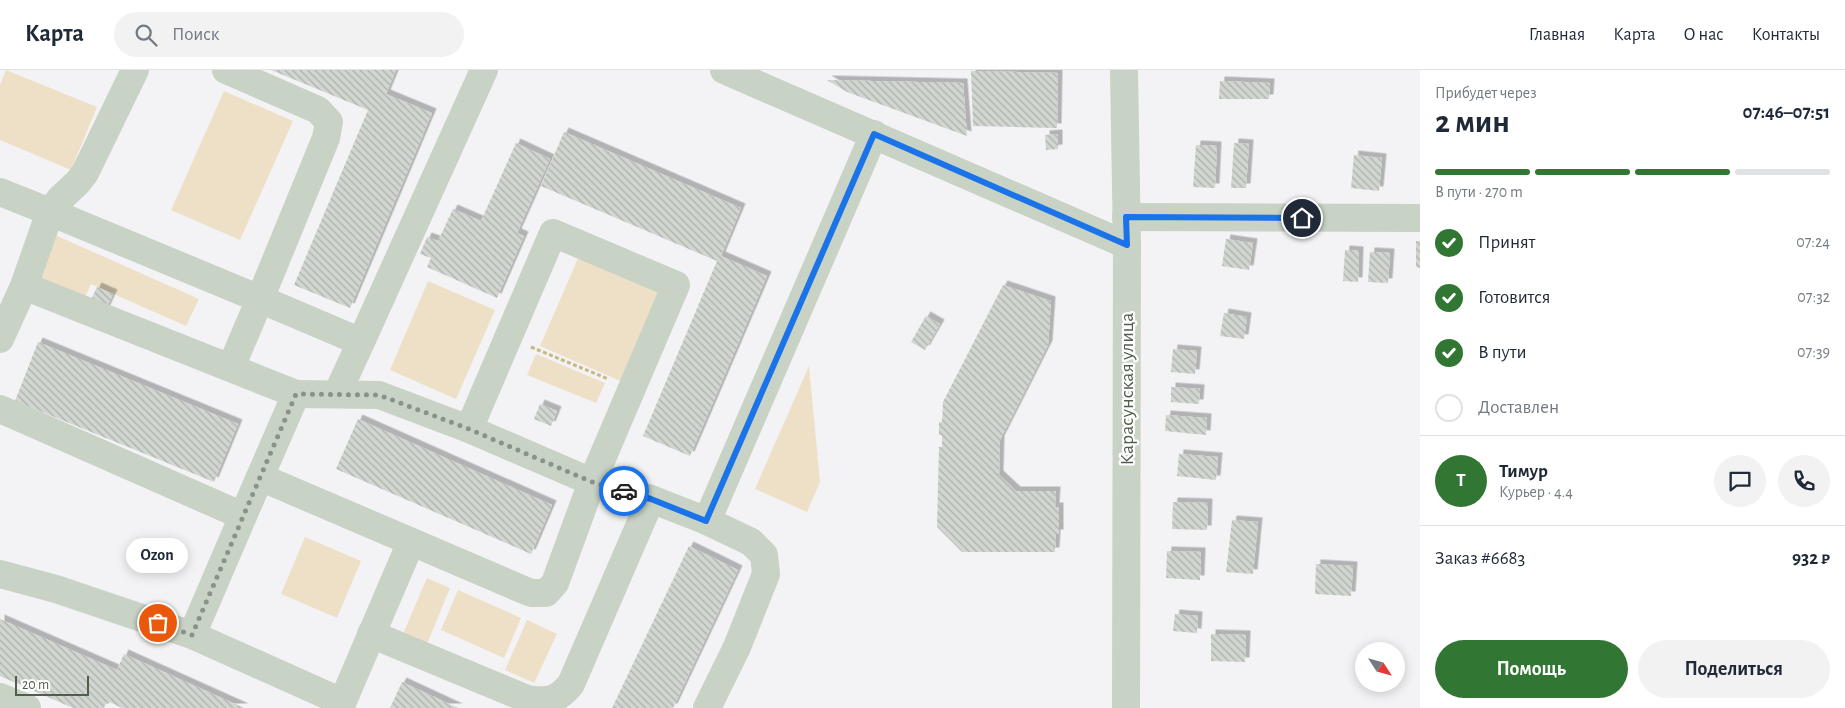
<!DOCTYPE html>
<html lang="ru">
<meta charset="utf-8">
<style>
body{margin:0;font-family:"Alegreya Sans",sans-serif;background:#f2f2f3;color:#1f2937;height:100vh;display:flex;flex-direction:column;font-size:19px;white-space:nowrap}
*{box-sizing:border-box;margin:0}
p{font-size:16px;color:#747a83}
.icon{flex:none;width:28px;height:28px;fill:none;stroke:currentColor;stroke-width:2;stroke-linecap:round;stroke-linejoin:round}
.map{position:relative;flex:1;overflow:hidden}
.details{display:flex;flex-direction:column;background:#fff;width:425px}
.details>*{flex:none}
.needle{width:32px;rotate:126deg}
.fabs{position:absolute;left:1355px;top:572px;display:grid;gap:10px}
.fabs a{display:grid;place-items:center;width:50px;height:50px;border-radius:50%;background:#fff;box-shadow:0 2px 12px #0003;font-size:25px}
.scale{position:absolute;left:15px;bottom:12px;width:74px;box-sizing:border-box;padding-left:5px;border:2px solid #505f4c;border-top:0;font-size:14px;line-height:18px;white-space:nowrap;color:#505f4c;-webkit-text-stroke:4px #fff;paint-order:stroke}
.pin{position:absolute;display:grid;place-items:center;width:42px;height:42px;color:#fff;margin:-21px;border:2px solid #fff;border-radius:50%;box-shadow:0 1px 5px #0007}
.courier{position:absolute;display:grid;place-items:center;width:50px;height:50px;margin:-25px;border:4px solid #1a73e8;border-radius:50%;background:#fff;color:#222;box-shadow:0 1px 6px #0007}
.bubble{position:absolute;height:35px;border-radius:18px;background:#fff;box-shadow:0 2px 12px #0003;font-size:16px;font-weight:600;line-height:35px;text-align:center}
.headline em{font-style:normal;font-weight:600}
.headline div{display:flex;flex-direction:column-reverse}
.headline{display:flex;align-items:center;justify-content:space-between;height:85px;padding:0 15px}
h1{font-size:32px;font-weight:600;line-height:38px}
.bar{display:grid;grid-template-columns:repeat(4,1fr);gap:8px 5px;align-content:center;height:60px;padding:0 15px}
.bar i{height:6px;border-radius:4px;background:#e0e1e3}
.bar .on{background:#317632}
.bar p{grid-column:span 4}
.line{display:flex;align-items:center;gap:12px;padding:0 15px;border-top:1px solid #e0e1e3}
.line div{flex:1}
.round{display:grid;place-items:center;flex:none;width:52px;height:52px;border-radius:26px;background:#f2f2f3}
ol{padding:0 15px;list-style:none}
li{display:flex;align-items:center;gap:15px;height:55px}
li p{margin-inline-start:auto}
li .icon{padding:5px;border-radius:50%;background:#317632;color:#fff;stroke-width:4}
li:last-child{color:#747a83}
li i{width:28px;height:28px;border:2px solid #e0e1e3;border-radius:50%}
.action{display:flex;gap:10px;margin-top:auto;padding:10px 15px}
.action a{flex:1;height:58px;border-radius:30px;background:#317632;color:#fff;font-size:20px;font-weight:600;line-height:58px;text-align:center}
.action a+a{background:#f2f2f3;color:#1f2937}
header{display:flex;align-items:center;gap:30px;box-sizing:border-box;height:70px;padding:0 25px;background:#fff;border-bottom:1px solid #e0e1e3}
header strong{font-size:24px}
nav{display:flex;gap:28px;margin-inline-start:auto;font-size:18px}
.search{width:350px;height:45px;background:#f2f2f3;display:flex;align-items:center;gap:12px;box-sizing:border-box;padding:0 18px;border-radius:28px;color:#747a83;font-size:19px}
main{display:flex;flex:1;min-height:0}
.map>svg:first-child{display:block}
.park{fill:#ede0c7}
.building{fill:url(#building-back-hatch);filter:url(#shadow)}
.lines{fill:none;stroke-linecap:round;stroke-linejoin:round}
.path{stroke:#c8b981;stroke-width:3;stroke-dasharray:4 2.5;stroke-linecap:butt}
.minor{stroke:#c8d2c5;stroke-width:28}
.done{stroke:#899387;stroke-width:5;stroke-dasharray:0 9}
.route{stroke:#1a73e8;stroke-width:6}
.labels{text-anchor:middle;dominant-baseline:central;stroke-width:4.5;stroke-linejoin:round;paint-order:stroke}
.street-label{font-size:20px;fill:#505f4c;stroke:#fff}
</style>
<header>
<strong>Карта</strong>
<div class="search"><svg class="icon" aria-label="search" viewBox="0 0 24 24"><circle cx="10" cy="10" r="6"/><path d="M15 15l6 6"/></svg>Поиск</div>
<nav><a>Главная</a><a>Карта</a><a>О нас</a><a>Контакты</a></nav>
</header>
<main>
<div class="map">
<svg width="1420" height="638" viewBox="0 0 1420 638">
<defs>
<pattern id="building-back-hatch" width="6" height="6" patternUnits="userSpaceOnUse" patternTransform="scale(1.25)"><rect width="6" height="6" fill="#d1d6d0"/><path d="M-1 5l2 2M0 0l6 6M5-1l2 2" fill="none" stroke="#acb1ab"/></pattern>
<filter id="shadow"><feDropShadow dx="4.5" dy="-4.5" stdDeviation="0" flood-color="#0004"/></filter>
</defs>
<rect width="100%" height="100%" fill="#f3f3f5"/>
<g class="park">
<path d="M6,0L97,37L71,100L0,70V15Z"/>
<path d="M224,21L293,51L240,170L171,140Z"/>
<path d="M55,165L199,229L186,256L91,214L82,233L34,212Z"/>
<path d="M579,186L661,221L623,312L540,276Z"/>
<path d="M428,211L495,240L456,329L390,300Z"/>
<path d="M536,284L605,313L596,333L527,305Z"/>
<path d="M809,296L820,412L807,442L755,419Z"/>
<path d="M305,467L361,491L337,548L281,524Z"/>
<path d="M427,508L450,518L427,574L403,564Z"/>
<path d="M458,520L521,548L504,588L441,560Z"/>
<path d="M527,550L557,564L534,613L505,600Z"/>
</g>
<g class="building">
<path d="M271,0H396L386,24L432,43L350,238L294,215L368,40Z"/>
<path d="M971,1L1058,3L1057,58L973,56Z"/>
<path d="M827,10L963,13L967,66L847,22Z"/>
<path d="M1220,11L1270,13L1269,29H1219Z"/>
<path d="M564,62L741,138L721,186L767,206L690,386L643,366L717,191L541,116Z"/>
<path d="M1058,64V79L1046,80L1045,65Z"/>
<path d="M516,73L550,89L517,163L524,166L497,228L427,197L431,188L420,184L427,167L438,171L453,139L481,151Z"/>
<path d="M1234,73L1249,74L1246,118H1231Z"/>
<path d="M1196,75L1217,76L1215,118L1193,117Z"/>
<path d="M1354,85L1382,88L1379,121L1351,118Z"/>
<path d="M1226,169L1253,173L1249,200L1222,196Z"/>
<path d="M1416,171H1420V198L1416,197Z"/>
<path d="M1345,180L1359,181L1358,212L1343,211Z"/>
<path d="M1370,182L1390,183L1388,213L1368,212Z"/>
<path d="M1003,215L1051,231L1048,275L1000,370L999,405L1016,421H1056L1055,437H1059V464H1056L1055,482H962L937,457L939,377H942V365H939V352H942L943,332Z"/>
<path d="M97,217L113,224L105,241L89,234Z"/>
<path d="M1224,243L1247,247L1244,269L1220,266Z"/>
<path d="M926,246L940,254L925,280L911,272Z"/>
<path d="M38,272L238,354L214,412L15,331Z"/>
<path d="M1173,279L1197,281L1195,304L1171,302Z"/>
<path d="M1171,317L1200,319L1199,334L1171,332Z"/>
<path d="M540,334L557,341L551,356L534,349Z"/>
<path d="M1166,345L1207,348L1206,365L1165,361Z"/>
<path d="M358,349L552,435L531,484L336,399Z"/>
<path d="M1179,384L1218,387L1216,410L1177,406Z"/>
<path d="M1173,432L1208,433L1207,460L1172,459Z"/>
<path d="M1232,450L1258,452L1253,504L1226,502Z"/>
<path d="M689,476L738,500L673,638H612Z"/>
<path d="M1167,481L1201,482L1200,510L1166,508Z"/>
<path d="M1316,494L1353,496L1351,526L1315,524Z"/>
<path d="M1175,544L1198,546L1197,563L1173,561Z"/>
<path d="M0,549L117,600L124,584L244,638H122L107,631L104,638H73L0,606Z"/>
<path d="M1211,564L1246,565L1245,592L1211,591Z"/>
<path d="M402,612L458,638H390Z"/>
</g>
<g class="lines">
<path class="path" d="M531,277L608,309"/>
<g class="minor">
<path d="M135,0L85,103L78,112L60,129L50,142L260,229L231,297"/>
<path d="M226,0L318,40L329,52L326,68L260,229L361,272L484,0"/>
<path d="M724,0L1127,175"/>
<path d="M1124,0L1127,175L1126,638"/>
<path d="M0,122L50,142L24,216L0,269"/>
<path d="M1126,147L1420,148"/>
<path d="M296,324L379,325L469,359L592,412L651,429L707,451L751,472L764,485L766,504L737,577L707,638"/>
<path d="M337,324L361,272"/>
<path d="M0,339L243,446L296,324L24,216"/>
<path d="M260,407L531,523H546L555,513L592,412L676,215L553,163L469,359"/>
<path d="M707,451L874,64"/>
<path d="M0,504L56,519L192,565L342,632"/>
<path d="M371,564L527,629C549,632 557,631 571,614L651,429"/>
<path d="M192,565L243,446"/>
<path d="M0,627L27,638"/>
<path d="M340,638L411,472"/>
</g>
</g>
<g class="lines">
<path class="done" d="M158,553L192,565L296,324L379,325L469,359L592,412L624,421"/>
<path class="route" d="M624,421L651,429L706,451L874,64L1127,175L1126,147L1302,148"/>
</g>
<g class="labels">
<g class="street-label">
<text transform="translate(1127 319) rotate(-90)">Карасунская улица</text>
</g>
</g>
</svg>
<div class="fabs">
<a><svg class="needle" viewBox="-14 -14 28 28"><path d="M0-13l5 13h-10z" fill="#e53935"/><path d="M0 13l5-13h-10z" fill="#747a83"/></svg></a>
</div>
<div class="scale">20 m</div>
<div class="pin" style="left:158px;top:553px;background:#ea580c"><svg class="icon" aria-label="bag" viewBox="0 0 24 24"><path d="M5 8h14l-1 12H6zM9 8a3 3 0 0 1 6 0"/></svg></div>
<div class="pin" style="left:1302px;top:148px;background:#1f2937"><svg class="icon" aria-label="home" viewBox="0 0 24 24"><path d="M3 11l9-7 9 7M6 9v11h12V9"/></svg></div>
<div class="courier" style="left:624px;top:421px"><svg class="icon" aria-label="car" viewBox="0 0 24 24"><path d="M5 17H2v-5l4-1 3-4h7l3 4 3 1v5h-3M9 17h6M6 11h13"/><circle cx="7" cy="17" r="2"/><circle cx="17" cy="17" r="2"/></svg></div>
<div class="bubble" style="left:126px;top:468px;width:62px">Ozon</div>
</div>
<section class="details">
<div class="headline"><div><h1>2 мин</h1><p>Прибудет через</p></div><em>07:46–07:51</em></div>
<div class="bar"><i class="on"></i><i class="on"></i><i class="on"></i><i></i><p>В пути · 270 m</p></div>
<ol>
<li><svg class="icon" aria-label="check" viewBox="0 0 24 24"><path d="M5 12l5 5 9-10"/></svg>Принят<p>07:24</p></li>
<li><svg class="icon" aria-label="check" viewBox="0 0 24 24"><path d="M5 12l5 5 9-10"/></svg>Готовится<p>07:32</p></li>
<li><svg class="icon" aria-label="check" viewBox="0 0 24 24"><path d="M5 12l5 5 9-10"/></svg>В пути<p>07:39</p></li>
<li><i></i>Доставлен</li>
</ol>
<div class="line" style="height:90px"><b class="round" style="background:#317632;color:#fff">Т</b><div><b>Тимур</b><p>Курьер · 4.4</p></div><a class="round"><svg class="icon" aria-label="chat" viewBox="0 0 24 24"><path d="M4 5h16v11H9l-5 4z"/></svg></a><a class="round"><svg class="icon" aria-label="phone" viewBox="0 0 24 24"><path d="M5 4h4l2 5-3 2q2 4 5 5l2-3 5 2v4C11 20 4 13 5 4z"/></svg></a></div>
<div class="line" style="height:65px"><div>Заказ #6683</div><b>932 ₽</b></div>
<div class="action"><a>Помощь</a><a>Поделиться</a></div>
</section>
</main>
